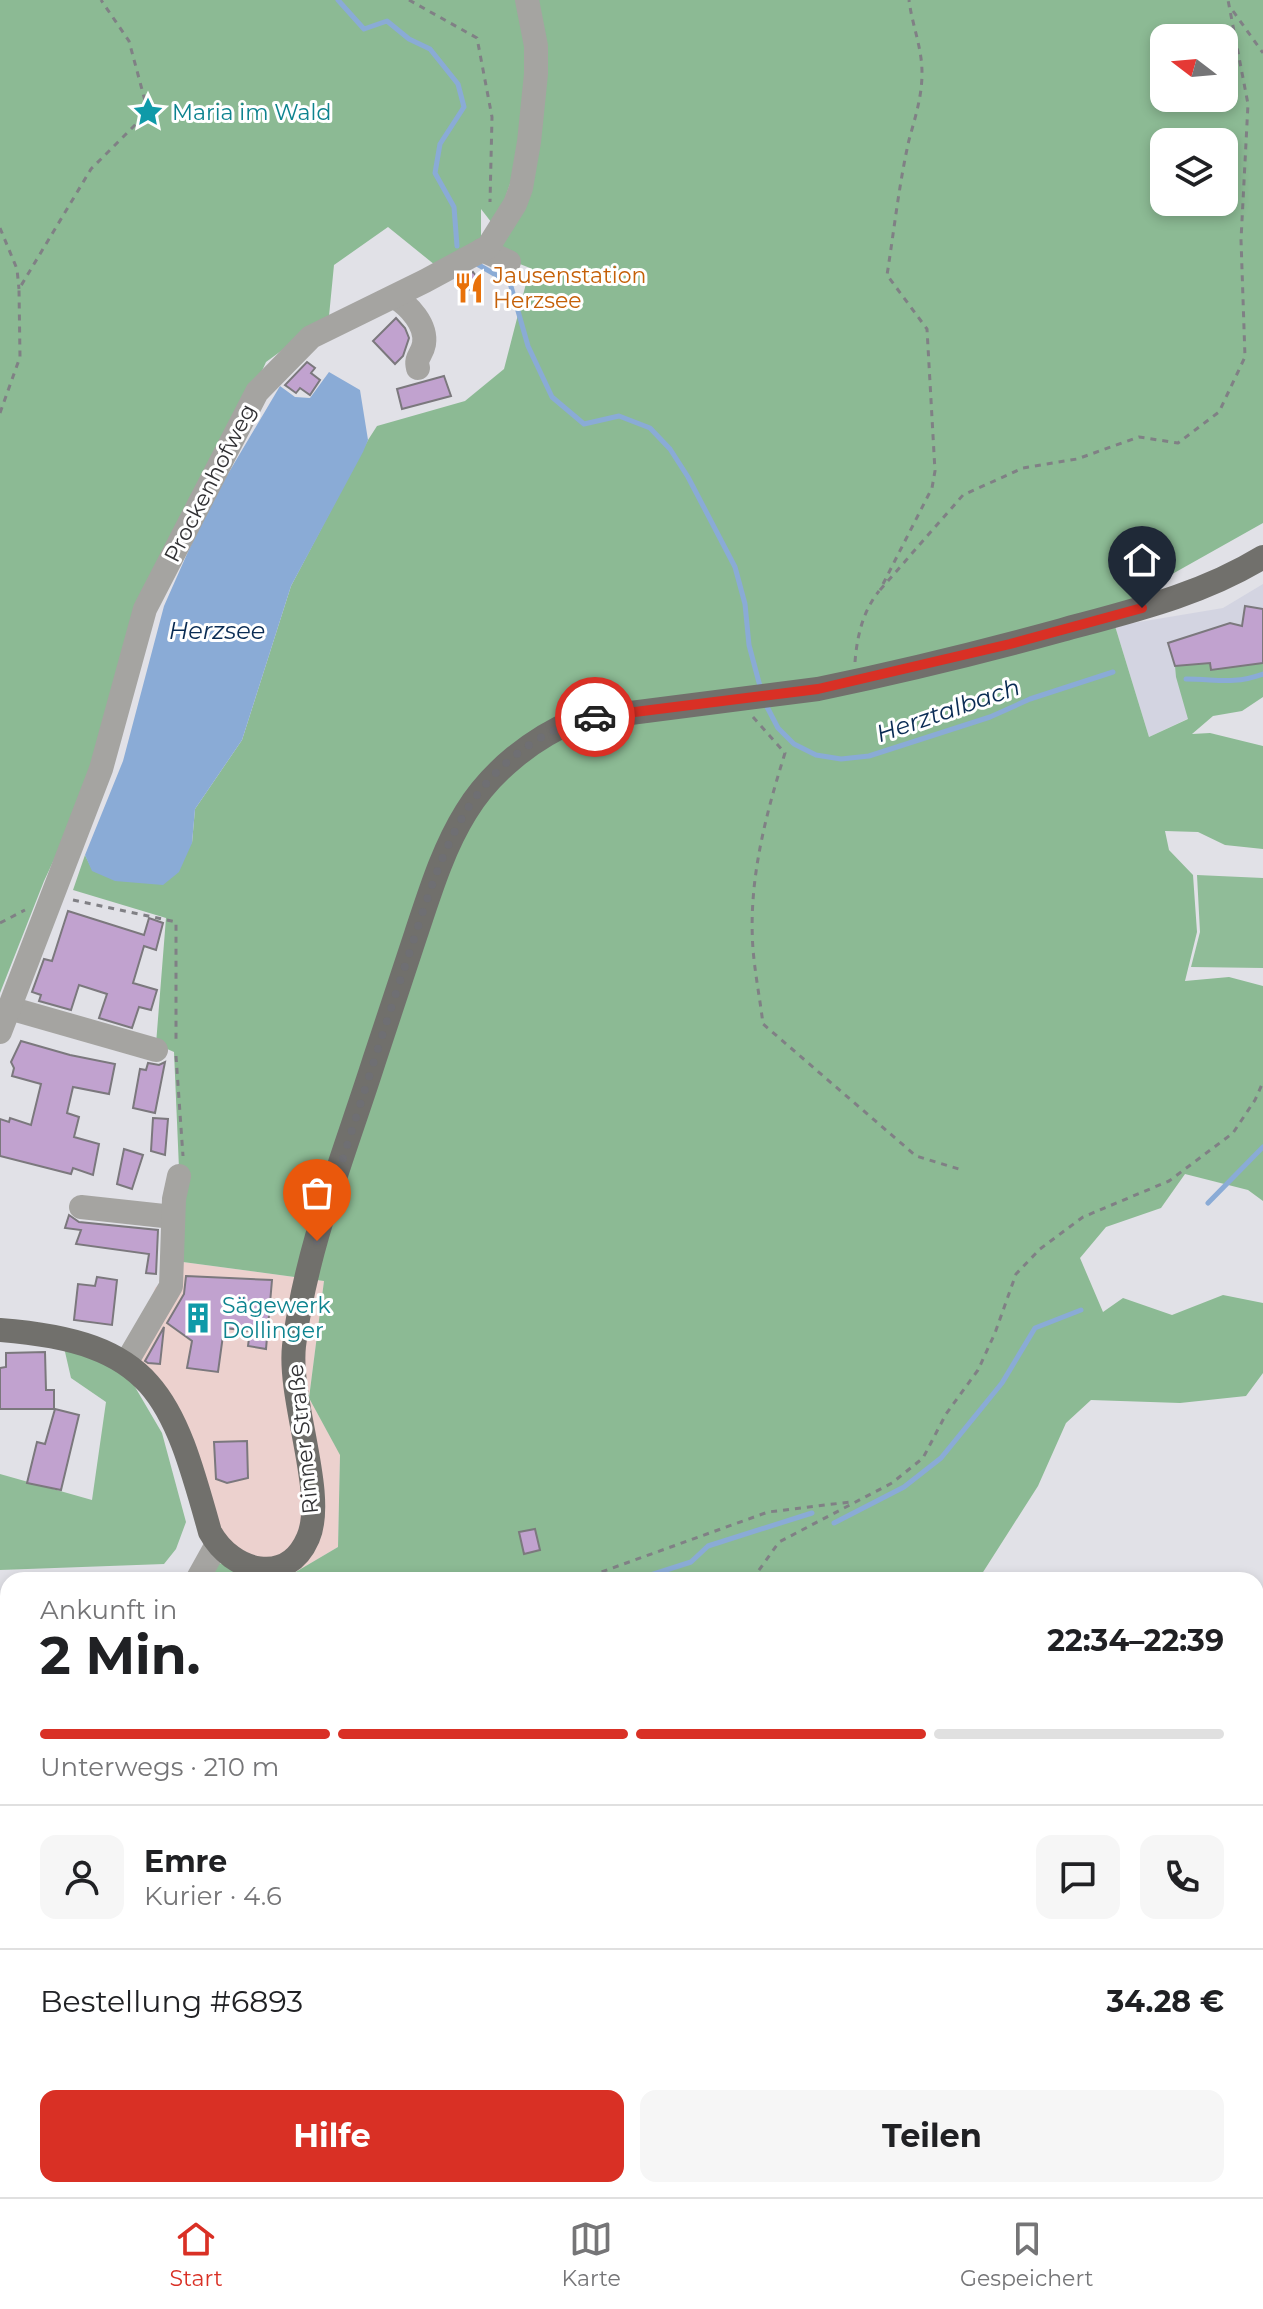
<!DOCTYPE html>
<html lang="de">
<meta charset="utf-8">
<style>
body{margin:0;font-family:Montserrat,sans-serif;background:#f6f6f6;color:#202124;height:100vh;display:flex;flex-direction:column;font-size:30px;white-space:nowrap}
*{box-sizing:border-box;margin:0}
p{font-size:26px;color:#757577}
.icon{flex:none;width:44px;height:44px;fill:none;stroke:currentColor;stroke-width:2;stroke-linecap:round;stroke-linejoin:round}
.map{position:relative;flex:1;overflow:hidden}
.side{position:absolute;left:0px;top:1572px;width:1264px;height:626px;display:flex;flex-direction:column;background:#fff;border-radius:24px 24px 0 0;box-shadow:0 4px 12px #0003}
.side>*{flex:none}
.needle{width:52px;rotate:286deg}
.tools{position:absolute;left:1150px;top:24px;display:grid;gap:16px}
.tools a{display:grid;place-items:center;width:88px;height:88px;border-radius:16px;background:#fff;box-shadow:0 4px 12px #0003;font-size:40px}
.pin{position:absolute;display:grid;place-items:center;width:68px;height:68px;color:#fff;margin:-82px -34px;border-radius:50% 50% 50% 0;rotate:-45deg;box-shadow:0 0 8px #0007}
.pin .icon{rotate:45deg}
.courier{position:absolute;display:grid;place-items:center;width:80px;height:80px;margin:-40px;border:6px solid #d93025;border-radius:50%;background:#fff;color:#222;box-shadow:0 2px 10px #0007}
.headline em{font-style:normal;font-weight:700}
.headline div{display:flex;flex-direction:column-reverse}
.headline{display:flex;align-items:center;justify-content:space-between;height:136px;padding:0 40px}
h1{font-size:52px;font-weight:700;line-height:60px}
.bar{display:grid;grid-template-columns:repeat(4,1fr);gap:12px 8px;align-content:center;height:96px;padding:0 40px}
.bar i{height:10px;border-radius:6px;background:#e0e0e0}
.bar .selected{background:#d93025}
.bar p{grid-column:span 4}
.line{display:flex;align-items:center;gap:20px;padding:0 40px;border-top:2px solid #e0e0e0}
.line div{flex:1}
.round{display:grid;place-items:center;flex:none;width:84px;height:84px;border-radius:16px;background:#f6f6f6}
.primary-button{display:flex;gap:16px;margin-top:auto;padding:16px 40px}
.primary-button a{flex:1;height:92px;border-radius:16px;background:#d93025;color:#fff;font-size:32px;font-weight:700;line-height:92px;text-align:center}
.primary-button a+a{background:#f6f6f6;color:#202124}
.dock{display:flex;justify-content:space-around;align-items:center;height:112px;border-top:2px solid #e0e0e0;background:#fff;font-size:22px;color:#757577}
.dock a{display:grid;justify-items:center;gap:4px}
.dock .selected{color:#d93025}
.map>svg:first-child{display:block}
.built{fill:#d3d4e1}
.industrial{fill:#ecd1ce}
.green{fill:#90bc98}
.forest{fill:#8cba94;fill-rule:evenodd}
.water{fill:#8aabd6}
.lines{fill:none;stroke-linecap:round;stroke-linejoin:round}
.stream{stroke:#8aabd6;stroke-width:5}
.building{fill:#c1a2cf;stroke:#7b787d;stroke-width:2}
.path{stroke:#808085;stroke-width:3;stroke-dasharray:6 6;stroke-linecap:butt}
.minor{stroke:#a5a4a1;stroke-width:24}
.major{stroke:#71706c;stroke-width:24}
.done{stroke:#6f6f73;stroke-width:8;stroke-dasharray:0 14.4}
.route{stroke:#d93025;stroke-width:10}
.labels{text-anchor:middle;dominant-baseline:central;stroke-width:6;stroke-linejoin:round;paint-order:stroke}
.culture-label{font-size:22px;fill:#0d838f;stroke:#fff;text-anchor:start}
.food-label{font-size:22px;fill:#c56008;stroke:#fff;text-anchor:start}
.street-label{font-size:22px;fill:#313134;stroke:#fff}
.water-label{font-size:24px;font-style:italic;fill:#0a2c54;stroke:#fff}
</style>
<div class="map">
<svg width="1263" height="2197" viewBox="0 0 1263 2197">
<rect width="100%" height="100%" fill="#e1e1e7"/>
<path class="built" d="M1263,584V683L1149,737L1115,626L1223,608Z"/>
<path class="industrial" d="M183,1262L324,1281L309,1398L340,1454L338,1547L282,1580L219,1563L135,1356L155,1288Z"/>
<g class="green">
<path d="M1197,875L1263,878V968L1191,967L1200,932Z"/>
<path d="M60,1330L128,1375L162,1433L186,1522L176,1549L164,1564L0,1570V1474L92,1500L106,1402L71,1378Z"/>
<path d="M219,1563L280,1580H206Z"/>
</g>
<g class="forest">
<path d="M0,0H523L529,25L527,135L495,227L481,209V239L435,265L388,227L334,265L329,316L266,362L149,620L92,778L44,881L0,993Z"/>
<path d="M534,0H1263V523L1142,591L1115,626L1149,737L1188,719L1176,677L1175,666L1210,663L1211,670L1263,663V697L1242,711L1213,716L1192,734L1210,733L1263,746V849L1225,845L1198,832L1165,831L1169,850L1193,875L1197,932L1185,981L1229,977L1263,986V1201L1248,1190L1185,1174L1161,1208L1106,1227L1080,1258L1103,1312L1123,1298L1172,1315L1223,1295L1263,1303V1373L1246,1396L1180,1403L1091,1400L1066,1423L1038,1486L978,1580H282L338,1547L340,1455L309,1398L324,1281L183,1262L174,1052L156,1044L166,918L73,890L85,855L93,871L192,843L195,809L242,740L291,586L368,440L377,426L465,401L504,369L530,268L492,253L511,227ZM1164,38H1224V98H1164ZM1164,142H1224V202H1164Z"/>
<path d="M0,1871L8,1878V2190H782V2197H0Z"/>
</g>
<path class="water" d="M329,372L360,390L368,440L363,452L291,586L242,740L195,809L192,843L179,872L163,885L115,881L92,871L85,855L123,761L164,606L206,511L280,386L295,397L310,398Z"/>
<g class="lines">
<g class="stream">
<path d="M338,0L364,29L387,21L409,39L430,49L458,84L464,107L440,144L435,173L454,207L457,246"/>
<path d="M477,264L510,283L528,346L552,397L584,424L619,416L650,428L670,449L688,477L735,567L745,604L749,645L761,690"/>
<path d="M1186,679C1218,679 1231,685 1263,674"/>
<path d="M765,703L778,728L794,744L816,755L841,759L869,756L990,717L1030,699L1113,672"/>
<path d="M1208,1203L1263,1147"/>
<path d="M834,1523L904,1487L941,1458L1002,1383L1035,1328L1081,1310"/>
<path d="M635,1580L691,1562L708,1546L812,1513"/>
<path d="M279,2197V2190"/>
</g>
</g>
<g class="building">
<path d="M473,272L482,284L472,292L461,279Z"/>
<path d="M396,318L405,328L409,338L403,356L395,364L373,341Z"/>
<path d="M307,362L315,368L311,373L320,380L310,395L300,388L296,393L285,385Z"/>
<path d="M444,376L451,396L402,409L397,389Z"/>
<path d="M1245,606L1263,609V663L1211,670L1210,663L1175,666L1168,643L1230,623L1242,626Z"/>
<path d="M68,911L144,935L149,918L163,923L156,950L144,946L133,983L157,990L151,1010L139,1007L132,1028L99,1018L107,994L79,985L71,1010L39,1001L41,995L32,992L44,959L52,961Z"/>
<path d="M21,1041L70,1055L115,1064L109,1094L73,1087L67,1113L79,1117L74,1137L99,1144L93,1175L73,1168L71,1174L0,1156V1119L9,1122L10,1118L31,1125L41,1084L12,1076L14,1068L11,1062Z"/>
<path d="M165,1062L155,1113L133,1108L140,1069L146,1070L148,1063L159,1065Z"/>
<path d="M153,1118L168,1119L165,1155L151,1151Z"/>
<path d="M124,1149L143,1155L132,1189L117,1184Z"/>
<path d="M69,1215L79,1222L158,1230L156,1274L146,1273L149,1254L76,1244L81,1230L65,1228Z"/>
<path d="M186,1276L272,1280L266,1349L248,1346L250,1331L224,1328L218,1372L187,1368L192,1341L167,1323L184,1294Z"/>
<path d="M97,1277L117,1280L112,1325L74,1320L78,1284L95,1286Z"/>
<path d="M164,1327L160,1364L148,1363L145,1361Z"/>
<path d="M45,1352L46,1390H54V1409H0V1368L6,1367V1353Z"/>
<path d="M55,1409L79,1415L61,1490L27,1483L37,1442L45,1444Z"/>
<path d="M247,1441L248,1478L227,1483L216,1479L214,1442Z"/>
<path d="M535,1529L540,1550L524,1554L519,1532Z"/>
</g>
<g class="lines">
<g class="path">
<path d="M409,0L477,38L492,117L490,202"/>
<path d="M1233,11L1263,53"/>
<path d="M0,228L17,269L19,289"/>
<path d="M0,413L20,357L19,289L91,169L148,112L129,41L101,0"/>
<path d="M883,584L932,488L935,471L927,329L887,275C894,231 899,184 909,140C915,118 922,97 922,73C922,47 912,25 909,0"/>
<path d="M880,590L963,495L1023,468L1077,459L1139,437L1178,443L1219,412L1245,357L1241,240L1248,104L1228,0"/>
<path d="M855,662C857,636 863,611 879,591"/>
<path d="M753,717L785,753C765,817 748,882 753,949C755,974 760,999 763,1024L916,1156L959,1169"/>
<path d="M73,900L176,922V1041"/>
<path d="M0,923L25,910"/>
<path d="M176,1056L183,1156"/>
<path d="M579,1580L768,1512L850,1502"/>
<path d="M752,1580L779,1542L892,1483L923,1458L946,1414L978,1370L995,1333L1016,1274L1040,1249L1083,1217L1169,1181L1233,1133L1255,1100L1263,1082"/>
<path d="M0,1867L8,1874"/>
<path d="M0,1923L8,1917"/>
<path d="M0,2061L8,2071"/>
<path d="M86,2190L88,2197"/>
<path d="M668,2190V2197"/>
<path d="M1072,2190L1081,2197"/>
<path d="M1243,2190L1248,2197"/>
<path d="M218,2197L219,2190"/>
<path d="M1211,2197L1220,2190"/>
</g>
<g class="minor">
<path d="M482,250L509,262"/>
<path d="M394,297C409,305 427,325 424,344C422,355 415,357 418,368"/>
<path d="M9,1008L156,1050"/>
<path d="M0,1032L101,769L145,609L257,392L311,337L425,281L488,247L515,204L521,188L529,142L536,74V46L527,0"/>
<path d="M81,1207L173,1217"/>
<path d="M126,1363L171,1286L174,1199L179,1176"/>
<path d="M197,1580L217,1544"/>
<path d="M0,1687L8,1685"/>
<path d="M0,1743L8,1757"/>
<path d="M319,2190L321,2197"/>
</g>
<path class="major" d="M0,1330C155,1342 172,1395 210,1532C232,1572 287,1587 308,1538C327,1495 288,1400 294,1346C305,1251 345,1152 374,1061C388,1019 402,977 416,934C430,892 443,849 466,812C491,771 533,738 576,720L818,689C900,672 982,652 1062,630C1132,611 1201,595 1263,557"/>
</g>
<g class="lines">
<path class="done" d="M317,1241C345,1152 373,1063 402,975C421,920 436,861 466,811C494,766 543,726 595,717"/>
<path class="route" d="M595,717L818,689L1010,644L1142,608"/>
</g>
<defs>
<g id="sight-bare" transform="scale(2.4)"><path d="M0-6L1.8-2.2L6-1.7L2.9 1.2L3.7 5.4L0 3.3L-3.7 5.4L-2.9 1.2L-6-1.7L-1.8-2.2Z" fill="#0f9aa8" stroke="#fff" stroke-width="2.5" paint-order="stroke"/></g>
<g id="restaurant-bare" transform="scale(2.4)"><path d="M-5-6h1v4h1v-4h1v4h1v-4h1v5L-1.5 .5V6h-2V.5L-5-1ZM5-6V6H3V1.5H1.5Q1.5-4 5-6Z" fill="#e8710a" stroke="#fff" stroke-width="2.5" paint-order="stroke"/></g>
<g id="building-bare" transform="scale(2.4)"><path d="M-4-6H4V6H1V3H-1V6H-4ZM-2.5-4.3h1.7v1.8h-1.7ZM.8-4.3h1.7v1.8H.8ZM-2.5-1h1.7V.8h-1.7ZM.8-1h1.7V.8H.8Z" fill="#0f9aa8" stroke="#fff" stroke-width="2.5" paint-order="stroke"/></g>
</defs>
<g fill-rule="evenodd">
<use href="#sight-bare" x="148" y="112"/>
<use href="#restaurant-bare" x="469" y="288"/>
<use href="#building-bare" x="198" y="1318"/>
</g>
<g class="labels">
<g class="culture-label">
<text x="172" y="112">Maria im Wald</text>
<text x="222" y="1305">Sägewerk<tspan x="222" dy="25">Dollinger</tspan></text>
</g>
<g class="food-label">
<text x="493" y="275">Jausenstation<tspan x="493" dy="25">Herzsee</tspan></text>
</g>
<g class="street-label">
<text transform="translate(210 483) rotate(-63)">Prockenhofweg</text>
<text transform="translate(303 1439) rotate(-96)">Rinner Straße</text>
</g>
<g class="water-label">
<text x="217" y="630">Herzsee</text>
<text transform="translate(948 710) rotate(-19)">Herztalbach</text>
</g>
</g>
</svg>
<div class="tools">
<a><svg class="needle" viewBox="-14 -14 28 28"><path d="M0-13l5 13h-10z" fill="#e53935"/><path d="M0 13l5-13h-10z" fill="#757577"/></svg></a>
<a><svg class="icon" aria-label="layers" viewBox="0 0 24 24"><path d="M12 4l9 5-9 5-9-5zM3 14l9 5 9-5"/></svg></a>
</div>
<div class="pin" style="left:317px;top:1241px;background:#ea580c"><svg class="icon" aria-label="bag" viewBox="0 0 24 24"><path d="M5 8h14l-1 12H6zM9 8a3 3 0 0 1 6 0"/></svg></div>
<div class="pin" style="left:1142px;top:608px;background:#1f2937"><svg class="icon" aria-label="home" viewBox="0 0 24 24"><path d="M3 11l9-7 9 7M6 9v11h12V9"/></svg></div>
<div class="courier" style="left:595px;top:717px"><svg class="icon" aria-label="car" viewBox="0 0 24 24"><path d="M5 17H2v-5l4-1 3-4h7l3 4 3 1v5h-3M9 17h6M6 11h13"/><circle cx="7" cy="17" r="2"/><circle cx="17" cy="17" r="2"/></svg></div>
<section class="side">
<div class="headline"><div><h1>2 Min.</h1><p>Ankunft in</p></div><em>22:34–22:39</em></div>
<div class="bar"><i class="selected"></i><i class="selected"></i><i class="selected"></i><i></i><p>Unterwegs · 210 m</p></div>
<div class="line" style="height:144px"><a class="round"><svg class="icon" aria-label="person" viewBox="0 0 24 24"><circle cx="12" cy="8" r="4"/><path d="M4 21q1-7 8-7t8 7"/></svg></a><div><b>Emre</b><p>Kurier · 4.6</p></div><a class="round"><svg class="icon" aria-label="chat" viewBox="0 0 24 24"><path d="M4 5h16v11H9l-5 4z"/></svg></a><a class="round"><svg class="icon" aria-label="phone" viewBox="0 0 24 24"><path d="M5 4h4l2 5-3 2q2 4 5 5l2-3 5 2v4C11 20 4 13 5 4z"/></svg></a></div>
<div class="line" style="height:104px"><div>Bestellung #6893</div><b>34.28 €</b></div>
<div class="primary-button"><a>Hilfe</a><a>Teilen</a></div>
</section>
</div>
<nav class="dock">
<a class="selected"><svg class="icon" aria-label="home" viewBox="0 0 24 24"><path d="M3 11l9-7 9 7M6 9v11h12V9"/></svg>Start</a>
<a><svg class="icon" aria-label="map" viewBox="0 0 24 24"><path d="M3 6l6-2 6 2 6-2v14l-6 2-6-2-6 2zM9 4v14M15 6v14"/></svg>Karte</a>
<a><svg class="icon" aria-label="saved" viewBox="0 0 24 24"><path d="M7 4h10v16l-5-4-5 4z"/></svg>Gespeichert</a>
</nav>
